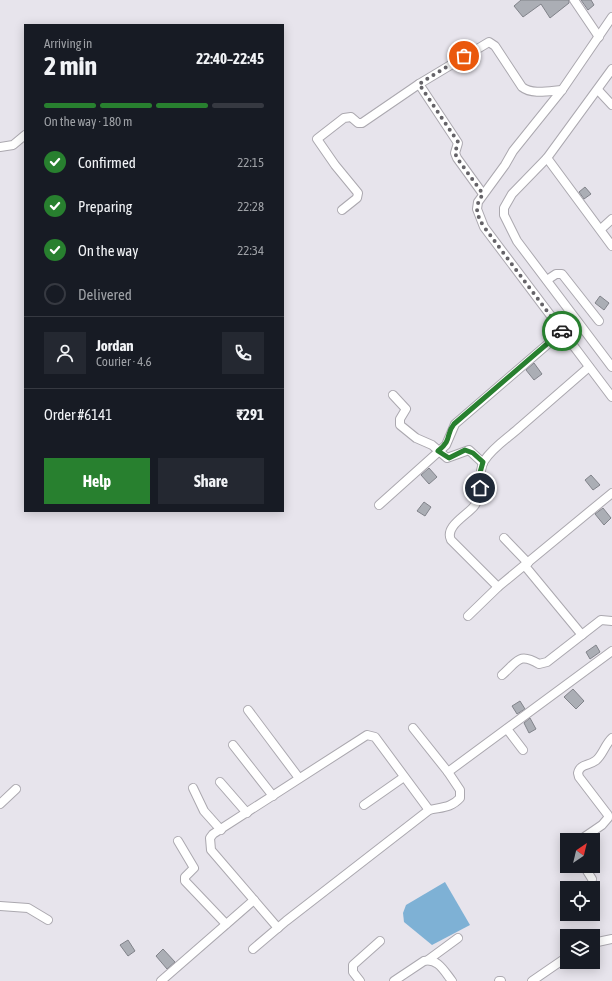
<!DOCTYPE html>
<meta charset="utf-8">
<style>
body{margin:0;font-family:"Asap Condensed",sans-serif;background:#242831;color:#f1f3f6;height:100vh;display:flex;flex-direction:column;font-size:15px;white-space:nowrap}
*{box-sizing:border-box;margin:0}
p{font-size:13px;color:#9ea1a6}
.icon{flex:none;width:22px;height:22px;fill:none;stroke:currentColor;stroke-width:2;stroke-linecap:round;stroke-linejoin:round}
.map{position:relative;flex:1;overflow:hidden}
.details{position:absolute;left:24px;top:24px;width:260px;height:488px;display:flex;flex-direction:column;background:#171b24;border-radius:0px;box-shadow:0 2px 10px #0003}
.details>*{flex:none}
.needle{width:26px;rotate:35deg}
.tools{position:absolute;left:560px;top:833px;display:grid;gap:8px}
.tools a{display:grid;place-items:center;width:40px;height:40px;border-radius:0px;background:#171b24;box-shadow:0 2px 10px #0003;font-size:20px}
.pin{position:absolute;display:grid;place-items:center;width:34px;height:34px;color:#fff;margin:-17px;border:2px solid #fff;border-radius:50%;box-shadow:0 1px 4px #0007}
.courier{position:absolute;display:grid;place-items:center;width:40px;height:40px;margin:-20px;border:3px solid #28802f;border-radius:50%;background:#fff;color:#222;box-shadow:0 1px 5px #0007}
.summary em{font-style:normal;font-weight:700}
.summary div{display:flex;flex-direction:column-reverse}
.summary{display:flex;align-items:center;justify-content:space-between;height:68px;padding:0 20px}
h1{font-size:26px;font-weight:700;line-height:30px}
.bar{display:grid;grid-template-columns:repeat(4,1fr);gap:6px 4px;align-content:center;height:48px;padding:0 20px}
.bar i{height:5px;border-radius:3px;background:#363941}
.bar .current{background:#28802f}
.bar p{grid-column:span 4}
.line{display:flex;align-items:center;gap:10px;padding:0 20px;border-top:1px solid #363941}
.line div{flex:1}
.round{display:grid;place-items:center;flex:none;width:42px;height:42px;border-radius:0px;background:#242831}
ol{padding:0 20px;list-style:none}
li{display:flex;align-items:center;gap:12px;height:44px}
li p{margin-inline-start:auto}
li .icon{padding:4px;border-radius:50%;background:#28802f;color:#fff;stroke-width:4}
li:last-child{color:#9ea1a6}
li i{width:22px;height:22px;border:2px solid #363941;border-radius:50%}
.button{display:flex;gap:8px;margin-top:auto;padding:8px 20px}
.button a{flex:1;height:46px;border-radius:0px;background:#28802f;color:#fff;font-size:16px;font-weight:700;line-height:46px;text-align:center}
.button a+a{background:#242831;color:#f1f3f6}
.map>svg:first-child{display:block}
.water{fill:#7eb1d5}
.building{fill:#abaeb5;stroke:#81838a}
.lines{fill:none;stroke-linecap:round;stroke-linejoin:round}
.street-casing{stroke:#aba8af;stroke-width:10}
.street{stroke:#fff;stroke-width:8}
.done{stroke:#656368;stroke-width:4;stroke-dasharray:0 7.2}
.route{stroke:#28802f;stroke-width:5}
</style>
<div class="map">
<svg width="612" height="981" viewBox="0 0 612 981">
<rect width="100%" height="100%" fill="#e7e4ec"/>
<path class="water" d="M445,882L470,925L432,945L404,922L403,913L406,905Z"/>
<g class="building">
<path d="M521,0H569V3L550,18L541,4L523,17L514,6Z"/>
<path d="M581,0H591L594,5L588,10Z"/>
<path d="M585,187L591,194L584,199L579,192Z"/>
<path d="M600,296L609,303L604,310L595,303Z"/>
<path d="M534,363L542,374L534,380L526,370Z"/>
<path d="M429,468L437,477L429,484L421,475Z"/>
<path d="M591,475L600,485L593,490L585,480Z"/>
<path d="M424,502L431,507L425,516L417,511Z"/>
<path d="M603,508L611,518L604,525L595,514Z"/>
<path d="M596,645L600,652L590,659L586,652Z"/>
<path d="M573,689L584,701L576,709L564,697Z"/>
<path d="M520,701L525,709L517,714L512,706Z"/>
<path d="M530,718L536,729L529,733L524,723Z"/>
<path d="M128,940L135,951L128,956L120,945Z"/>
<path d="M163,949L175,962L167,969L156,956Z"/>
</g>
<g class="lines">
<g class="street-casing">
<g id="street">
<path d="M574,0L599,37"/>
<path d="M612,17L562,90L513,151L505,165L478,202L477,209L484,227L612,397"/>
<path d="M612,69L547,158L512,194L504,208V215L517,241L612,367"/>
<path d="M419,84L458,143L455,153L457,158L483,194"/>
<path d="M598,90L612,105"/>
<path d="M0,147L13,145L25,135"/>
<path d="M547,158L612,246"/>
<path d="M342,210L357,198L358,193L335,165L317,139L344,118L351,117L358,123H362L419,84L489,42L495,46L522,87C532,95 549,91 562,90"/>
<path d="M601,229L612,219"/>
<path d="M547,280L556,274H562L599,321"/>
<path d="M393,395L406,409L400,419V425L416,438L432,445L447,458L469,450L483,463"/>
<path d="M379,505L446,445L455,424L563,331"/>
<path d="M504,538L528,563"/>
<path d="M525,566L582,635"/>
<path d="M498,587L451,540C444,526 468,515 475,505C485,491 476,476 484,461C493,447 508,438 520,427C543,407 566,387 589,367"/>
<path d="M468,616L498,587L612,493"/>
<path d="M502,675C518,661 519,652 539,664L547,662L601,620L612,621"/>
<path d="M248,710L299,778"/>
<path d="M413,728L448,772"/>
<path d="M507,729L523,750"/>
<path d="M233,745L273,796"/>
<path d="M220,782L247,813"/>
<path d="M193,788L204,811L221,830"/>
<path d="M0,804L16,789"/>
<path d="M364,805L404,777"/>
<path d="M580,840L602,825L608,818V815L579,777L578,773C580,764 588,766 595,761C602,757 605,744 612,738"/>
<path d="M178,841L194,868L185,877V881L226,924"/>
<path d="M584,866L592,879"/>
<path d="M0,906L28,908L48,920"/>
<path d="M278,928L211,850L210,838L213,834L367,735L375,737L429,810"/>
<path d="M593,943L612,939"/>
<path d="M253,949L286,921L429,810C442,807 451,808 460,798V790L448,772L612,651"/>
<path d="M428,960L458,938"/>
<path d="M161,981L254,900"/>
<path d="M360,981L353,972V965L380,941"/>
<path d="M394,981L424,961C438,958 444,971 452,981"/>
<path d="M499,981H501"/>
<path d="M532,981L567,957"/>
</g>
</g>
<use href="#street" class="street"/>
</g>
<g class="lines">
<path class="done" d="M464,56L419,84L458,142L455,153L457,158L483,194C474,207 476,214 484,227L562,331"/>
<path class="route" d="M480,488L479,476L483,462L473,453L465,450L449,458L438,451C453,439 445,435 454,424L562,331"/>
</g>
</svg>
<div class="tools">
<a><svg class="needle" viewBox="-14 -14 28 28"><path d="M0-13l5 13h-10z" fill="#e53935"/><path d="M0 13l5-13h-10z" fill="#9ea1a6"/></svg></a>
<a><svg class="icon" aria-label="locate" viewBox="0 0 24 24"><circle cx="12" cy="12" r="6"/><path d="M12 2v4M12 18v4M2 12h4M18 12h4"/></svg></a>
<a><svg class="icon" aria-label="layers" viewBox="0 0 24 24"><path d="M12 4l9 5-9 5-9-5zM3 14l9 5 9-5"/></svg></a>
</div>
<div class="pin" style="left:464px;top:56px;background:#ea580c"><svg class="icon" aria-label="bag" viewBox="0 0 24 24"><path d="M5 8h14l-1 12H6zM9 8a3 3 0 0 1 6 0"/></svg></div>
<div class="pin" style="left:480px;top:488px;background:#1f2937"><svg class="icon" aria-label="home" viewBox="0 0 24 24"><path d="M3 11l9-7 9 7M6 9v11h12V9"/></svg></div>
<div class="courier" style="left:562px;top:331px"><svg class="icon" aria-label="car" viewBox="0 0 24 24"><path d="M5 17H2v-5l4-1 3-4h7l3 4 3 1v5h-3M9 17h6M6 11h13"/><circle cx="7" cy="17" r="2"/><circle cx="17" cy="17" r="2"/></svg></div>
<section class="details">
<div class="summary"><div><h1>2 min</h1><p>Arriving in</p></div><em>22:40–22:45</em></div>
<div class="bar"><i class="current"></i><i class="current"></i><i class="current"></i><i></i><p>On the way · 180 m</p></div>
<ol>
<li><svg class="icon" aria-label="check" viewBox="0 0 24 24"><path d="M5 12l5 5 9-10"/></svg>Confirmed<p>22:15</p></li>
<li><svg class="icon" aria-label="check" viewBox="0 0 24 24"><path d="M5 12l5 5 9-10"/></svg>Preparing<p>22:28</p></li>
<li><svg class="icon" aria-label="check" viewBox="0 0 24 24"><path d="M5 12l5 5 9-10"/></svg>On the way<p>22:34</p></li>
<li><i></i>Delivered</li>
</ol>
<div class="line" style="height:72px"><a class="round"><svg class="icon" aria-label="person" viewBox="0 0 24 24"><circle cx="12" cy="8" r="4"/><path d="M4 21q1-7 8-7t8 7"/></svg></a><div><b>Jordan</b><p>Courier · 4.6</p></div><a class="round"><svg class="icon" aria-label="phone" viewBox="0 0 24 24"><path d="M5 4h4l2 5-3 2q2 4 5 5l2-3 5 2v4C11 20 4 13 5 4z"/></svg></a></div>
<div class="line" style="height:52px"><div>Order #6141</div><b>₹291</b></div>
<div class="button"><a>Help</a><a>Share</a></div>
</section>
</div>
